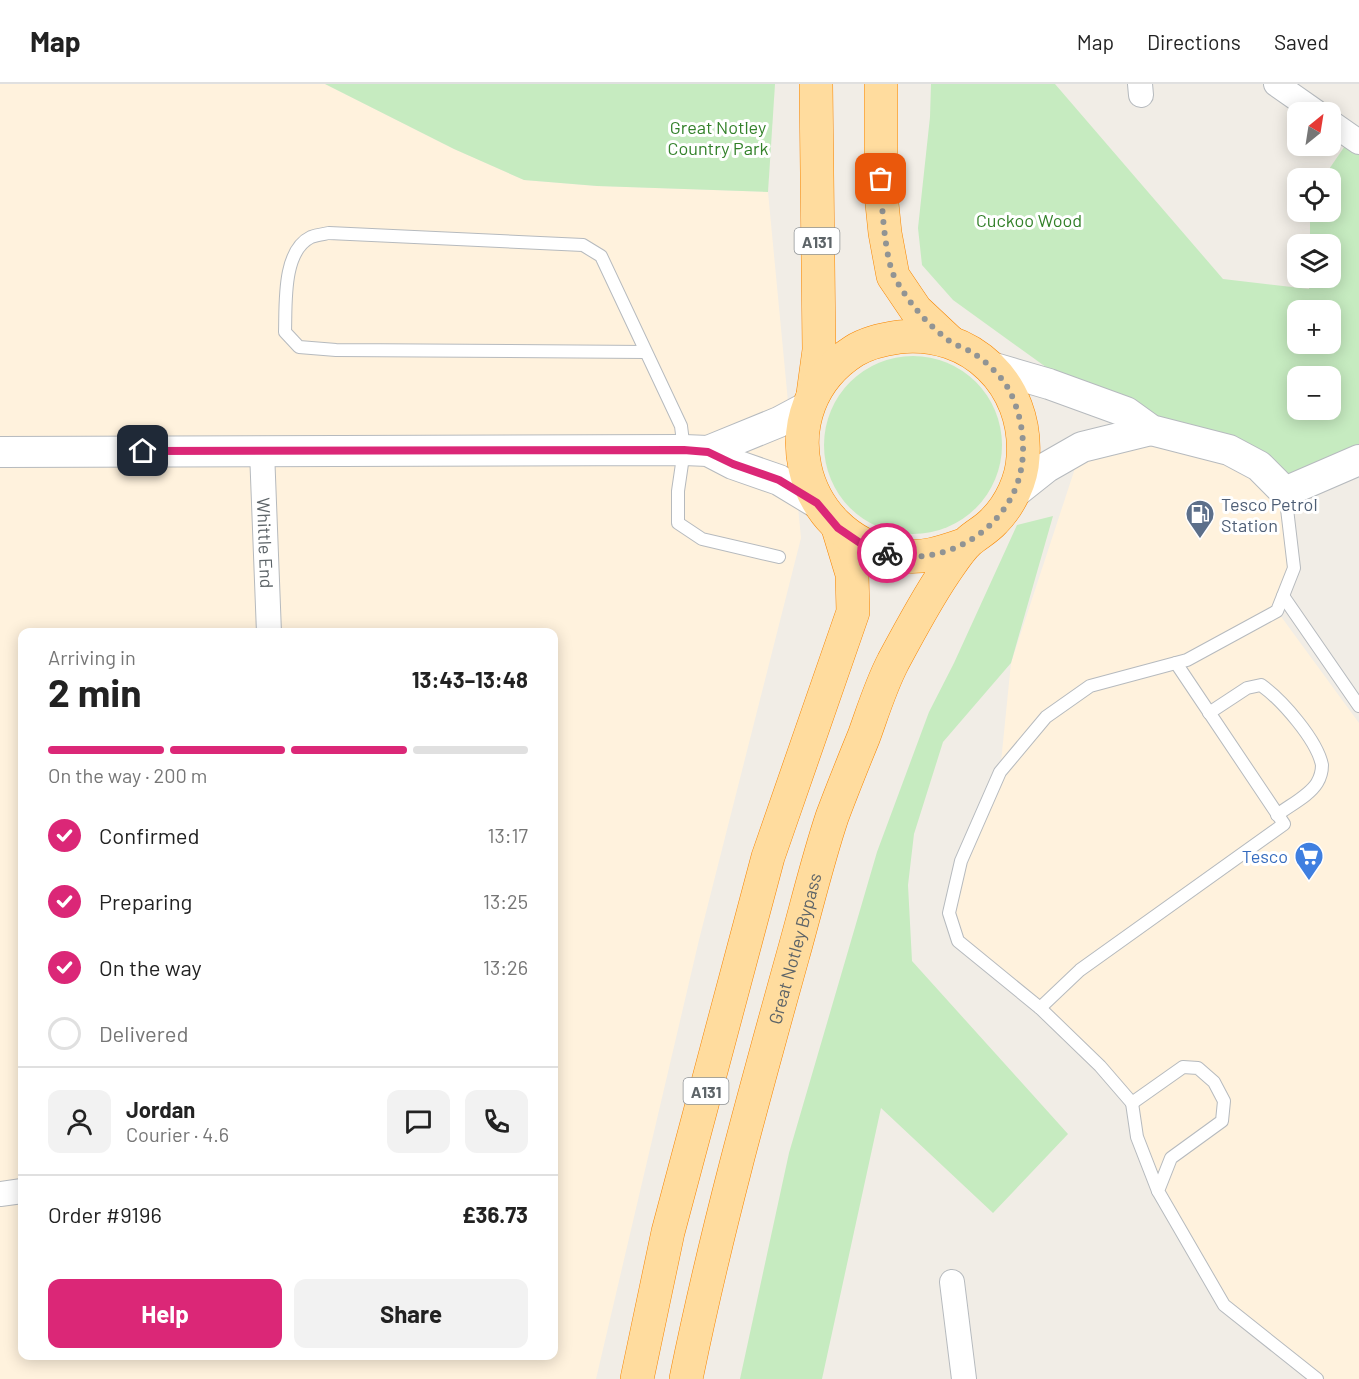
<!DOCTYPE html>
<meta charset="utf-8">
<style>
body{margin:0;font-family:Barlow,sans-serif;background:#f2f2f2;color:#222;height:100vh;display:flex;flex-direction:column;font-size:22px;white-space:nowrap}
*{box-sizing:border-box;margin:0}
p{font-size:20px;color:#767676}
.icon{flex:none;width:33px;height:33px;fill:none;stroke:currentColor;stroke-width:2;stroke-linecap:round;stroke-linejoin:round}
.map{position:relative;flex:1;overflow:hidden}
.details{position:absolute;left:18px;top:544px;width:540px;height:732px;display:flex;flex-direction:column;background:#fff;border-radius:12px;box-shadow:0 3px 15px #0003}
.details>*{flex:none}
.needle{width:39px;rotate:30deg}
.fabs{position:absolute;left:1287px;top:18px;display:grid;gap:12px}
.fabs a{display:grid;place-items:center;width:54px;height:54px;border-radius:12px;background:#fff;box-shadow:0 3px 15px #0003;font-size:30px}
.pin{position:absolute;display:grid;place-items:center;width:51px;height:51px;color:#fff;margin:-26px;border-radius:12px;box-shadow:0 3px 9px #0006}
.courier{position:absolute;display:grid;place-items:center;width:60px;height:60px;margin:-30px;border:4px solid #db2777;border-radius:50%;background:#fff;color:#222;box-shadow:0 2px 8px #0007}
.overview em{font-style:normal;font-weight:700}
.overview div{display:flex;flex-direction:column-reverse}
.overview{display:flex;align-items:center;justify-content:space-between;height:102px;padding:0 30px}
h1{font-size:39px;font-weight:700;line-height:45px}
.bar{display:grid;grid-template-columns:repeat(4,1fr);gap:9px 6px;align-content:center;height:72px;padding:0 30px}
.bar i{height:8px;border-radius:4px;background:#e0e0e0}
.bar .selected{background:#db2777}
.bar p{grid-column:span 4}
.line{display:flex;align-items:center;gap:15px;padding:0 30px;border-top:2px solid #e0e0e0}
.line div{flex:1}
.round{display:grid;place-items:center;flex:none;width:63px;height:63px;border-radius:12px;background:#f2f2f2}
ol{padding:0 30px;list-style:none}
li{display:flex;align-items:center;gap:18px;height:66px}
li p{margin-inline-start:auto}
li .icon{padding:6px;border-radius:50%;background:#db2777;color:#fff;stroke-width:4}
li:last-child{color:#767676}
li i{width:33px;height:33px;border:3px solid #e0e0e0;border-radius:50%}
.button{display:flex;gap:12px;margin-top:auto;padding:12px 30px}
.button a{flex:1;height:69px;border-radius:12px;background:#db2777;color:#fff;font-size:24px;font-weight:700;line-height:69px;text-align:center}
.button a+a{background:#f2f2f2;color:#222}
header{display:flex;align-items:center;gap:36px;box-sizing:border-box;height:84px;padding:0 30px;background:#fff;border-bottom:2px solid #e0e0e0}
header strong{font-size:28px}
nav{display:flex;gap:33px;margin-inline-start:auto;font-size:21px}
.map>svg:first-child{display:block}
.commercial{fill:#fff2dd;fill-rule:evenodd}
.green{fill:#c6ebc0;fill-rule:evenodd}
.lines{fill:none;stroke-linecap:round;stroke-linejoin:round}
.service-casing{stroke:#b6babe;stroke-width:14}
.minor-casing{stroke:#b6babe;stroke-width:26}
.tertiary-casing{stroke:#b6babe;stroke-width:32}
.trunk-casing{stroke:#f78500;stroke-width:34}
.service{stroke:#fff;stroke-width:12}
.minor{stroke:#fff;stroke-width:24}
.tertiary{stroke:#fff;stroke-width:30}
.trunk{stroke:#ffdc9e;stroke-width:33}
.done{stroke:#919494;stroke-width:6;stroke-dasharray:0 10.8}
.route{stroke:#db2777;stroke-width:8}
.labels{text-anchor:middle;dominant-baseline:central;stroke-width:6;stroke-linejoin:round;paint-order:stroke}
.shield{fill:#fff;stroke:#8e9295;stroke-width:1.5}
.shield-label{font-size:16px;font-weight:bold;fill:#5d6468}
.park-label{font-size:18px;fill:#33812a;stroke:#fff}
.service-label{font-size:18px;fill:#4e5e75;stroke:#fff;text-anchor:start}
.street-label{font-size:18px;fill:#5d6468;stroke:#fff}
.shop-label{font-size:18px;fill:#366cbe;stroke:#fff;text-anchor:end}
</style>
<header>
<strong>Map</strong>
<nav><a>Map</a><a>Directions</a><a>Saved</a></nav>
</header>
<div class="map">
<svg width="1359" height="1295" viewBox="0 0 1359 1295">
<rect width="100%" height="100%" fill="#f1ede6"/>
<g class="commercial">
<path d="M0,0H325L454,65L524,96L597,102L768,108L801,454L699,856L596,1295H0ZM22,549H554V1272H22Z"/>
<path d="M1151,346L1285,408L1294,484L1277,527L1359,639V1295H1317L1224,1221L1158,1107L1132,1019L1100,982L958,857L949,829L961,777L1000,688L1011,579L1082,363Z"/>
</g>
<g class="green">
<path d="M325,0H775L768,108L597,102L524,96L454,65Z"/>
<path d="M931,0H1055L1223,195L1309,205L1310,194H1330V160H1310V128H1330V94H1323L1351,53L1359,58V376L1285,408L1057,291L953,216L922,181L918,144L930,33ZM1298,226H1330V260H1298ZM1298,292H1330V326H1298Z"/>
<circle cx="913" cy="361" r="89"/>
<path d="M1053,432L1011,579L943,658L914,750L908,801L912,877L1068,1050L993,1129L881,1024L822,1295H740L789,1069L877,768L929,628L954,579L1017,441Z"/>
</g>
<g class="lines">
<g class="service-casing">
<g id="service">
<path d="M646,268L336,266L299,263L285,248C286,221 282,167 311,153C316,151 324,150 329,149L583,161L601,172L681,342L684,366L678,407V439L702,455L779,473"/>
<path d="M1285,408L1294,484L1277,527L1187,576L1090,602L1046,633L1000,688L961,777L949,829L958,857L1040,924L1100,982L1132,1019L1183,983L1198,984L1214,998L1224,1017L1222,1037L1171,1074L1158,1107L1224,1221L1317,1295"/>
<path d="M1283,512L1359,622"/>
<path d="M1209,629L1247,604L1261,601C1282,616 1317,656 1322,681C1322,686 1320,694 1317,699C1309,712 1290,721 1277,731"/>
<path d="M1040,924L1080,886L1284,740L1176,579"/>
<path d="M1132,1019L1137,1053L1158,1107"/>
</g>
</g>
<g class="minor-casing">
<g id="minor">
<path d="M1140,0L1141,11"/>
<path d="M1276,0L1316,28"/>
<path d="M1330,38L1359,58"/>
<path id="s1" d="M262,367L269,549"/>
<path d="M0,1110L22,1107"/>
<path d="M952,1198L964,1295"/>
</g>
</g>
<g class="tertiary-casing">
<g id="tertiary">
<path d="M991,283L1049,300L1126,328L1151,346L1229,366L1259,382L1285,408L1359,376"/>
<path d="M708,367L779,338L809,322"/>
<path d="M0,368L684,366L708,367L733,380L779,396L817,419"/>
<path d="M1013,410L1047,383L1082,363L1151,346"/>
</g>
</g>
<g class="trunk-casing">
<g id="trunk">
<path d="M881,0V110L885,149L893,192L916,226L949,257"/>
<path d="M813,310L819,266L816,0"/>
<path d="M637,1295L668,1148L768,773L853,528L852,490L838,444"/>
<path id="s2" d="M686,1295C715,1152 754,1011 793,871C806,825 817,778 832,733C842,706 853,679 864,652C873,627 881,601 893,578C909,548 926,516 945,488C952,478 960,465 969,457C977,450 987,445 994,437C1010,421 1022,396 1023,373C1028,301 971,245 899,253C884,255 867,259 854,267C766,323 797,454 897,471C921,476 943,468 966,460"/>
</g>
</g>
<use href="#service" class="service"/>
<use href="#minor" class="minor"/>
<use href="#tertiary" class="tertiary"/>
<use href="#trunk" class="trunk"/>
</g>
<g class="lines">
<path class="done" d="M881,95C881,116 885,177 895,194C908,218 927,240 948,256C955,261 965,264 973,269C988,279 1005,295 1012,312C1025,342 1028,379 1013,410C991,455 936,483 887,469"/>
<path class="route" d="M143,367L684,366L708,368L733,380L779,396L817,419L838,444L866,463L887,469"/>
</g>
<defs>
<g id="fuel-pin" transform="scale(1.5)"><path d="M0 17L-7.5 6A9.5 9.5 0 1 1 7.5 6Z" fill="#5c6f8a" stroke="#fff"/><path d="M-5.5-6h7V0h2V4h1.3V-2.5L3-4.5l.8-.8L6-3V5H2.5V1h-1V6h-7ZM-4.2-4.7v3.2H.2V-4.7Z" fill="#fff"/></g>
<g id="supermarket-pin" transform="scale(1.5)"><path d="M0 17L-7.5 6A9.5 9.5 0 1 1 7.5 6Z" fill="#3f7fe0" stroke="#fff"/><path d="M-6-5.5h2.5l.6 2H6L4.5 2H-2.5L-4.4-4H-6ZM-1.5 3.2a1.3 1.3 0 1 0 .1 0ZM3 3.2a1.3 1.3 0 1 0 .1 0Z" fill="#fff"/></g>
</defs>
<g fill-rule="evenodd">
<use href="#fuel-pin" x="1200" y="430"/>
<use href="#supermarket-pin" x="1309" y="772"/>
</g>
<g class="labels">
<g class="shield">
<rect x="794.5" y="144" width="45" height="26" rx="4.5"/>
<rect x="683.5" y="994" width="45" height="26" rx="4.5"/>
</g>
<g class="shield-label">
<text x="817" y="157">A131</text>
<text x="706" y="1007">A131</text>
</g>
<g class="park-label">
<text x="718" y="43">Great Notley<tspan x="718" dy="21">Country Park</tspan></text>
<text x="1029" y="136">Cuckoo Wood</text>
</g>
<g class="service-label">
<text x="1221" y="420">Tesco Petrol<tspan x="1221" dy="21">Station</tspan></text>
</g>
<g class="street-label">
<text stroke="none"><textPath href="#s1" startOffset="92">Whittle End</textPath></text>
<text stroke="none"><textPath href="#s2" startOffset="444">Great Notley Bypass</textPath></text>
</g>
<g class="shop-label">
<text x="1288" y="772">Tesco</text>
</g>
</g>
</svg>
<div class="fabs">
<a><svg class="needle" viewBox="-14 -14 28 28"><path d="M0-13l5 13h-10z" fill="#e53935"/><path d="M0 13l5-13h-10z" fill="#767676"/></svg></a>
<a><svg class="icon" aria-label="locate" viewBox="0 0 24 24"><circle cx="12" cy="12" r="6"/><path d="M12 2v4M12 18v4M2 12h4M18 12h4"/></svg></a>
<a><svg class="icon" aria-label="layers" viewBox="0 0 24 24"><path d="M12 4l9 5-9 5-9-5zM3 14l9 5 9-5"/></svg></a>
<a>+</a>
<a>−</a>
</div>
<div class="pin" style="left:881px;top:95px;background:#ea580c"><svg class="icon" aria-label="bag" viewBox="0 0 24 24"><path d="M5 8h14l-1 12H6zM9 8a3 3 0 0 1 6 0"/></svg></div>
<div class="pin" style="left:143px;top:367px;background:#1f2937"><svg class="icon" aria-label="home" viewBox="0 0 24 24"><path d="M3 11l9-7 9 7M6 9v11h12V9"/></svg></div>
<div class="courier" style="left:887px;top:469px"><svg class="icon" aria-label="bike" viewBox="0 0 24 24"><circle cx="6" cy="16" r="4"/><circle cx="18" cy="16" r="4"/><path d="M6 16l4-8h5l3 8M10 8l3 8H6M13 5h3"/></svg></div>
<section class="details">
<div class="overview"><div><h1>2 min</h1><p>Arriving in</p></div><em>13:43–13:48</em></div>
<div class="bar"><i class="selected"></i><i class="selected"></i><i class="selected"></i><i></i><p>On the way · 200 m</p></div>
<ol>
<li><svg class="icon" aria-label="check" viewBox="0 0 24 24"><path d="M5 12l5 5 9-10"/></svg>Confirmed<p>13:17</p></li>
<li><svg class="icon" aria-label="check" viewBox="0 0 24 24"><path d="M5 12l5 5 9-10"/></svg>Preparing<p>13:25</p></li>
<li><svg class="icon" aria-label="check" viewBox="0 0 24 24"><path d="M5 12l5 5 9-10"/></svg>On the way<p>13:26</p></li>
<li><i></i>Delivered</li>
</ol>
<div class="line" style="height:108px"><a class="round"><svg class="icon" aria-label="person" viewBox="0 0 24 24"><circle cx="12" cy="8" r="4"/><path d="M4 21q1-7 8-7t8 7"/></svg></a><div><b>Jordan</b><p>Courier · 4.6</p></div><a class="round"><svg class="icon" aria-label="chat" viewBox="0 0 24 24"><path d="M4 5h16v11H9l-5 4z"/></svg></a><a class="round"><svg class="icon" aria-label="phone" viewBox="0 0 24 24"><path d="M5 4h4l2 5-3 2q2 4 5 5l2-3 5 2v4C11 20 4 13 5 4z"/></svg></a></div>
<div class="line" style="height:78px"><div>Order #9196</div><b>£36.73</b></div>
<div class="button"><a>Help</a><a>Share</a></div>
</section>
</div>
